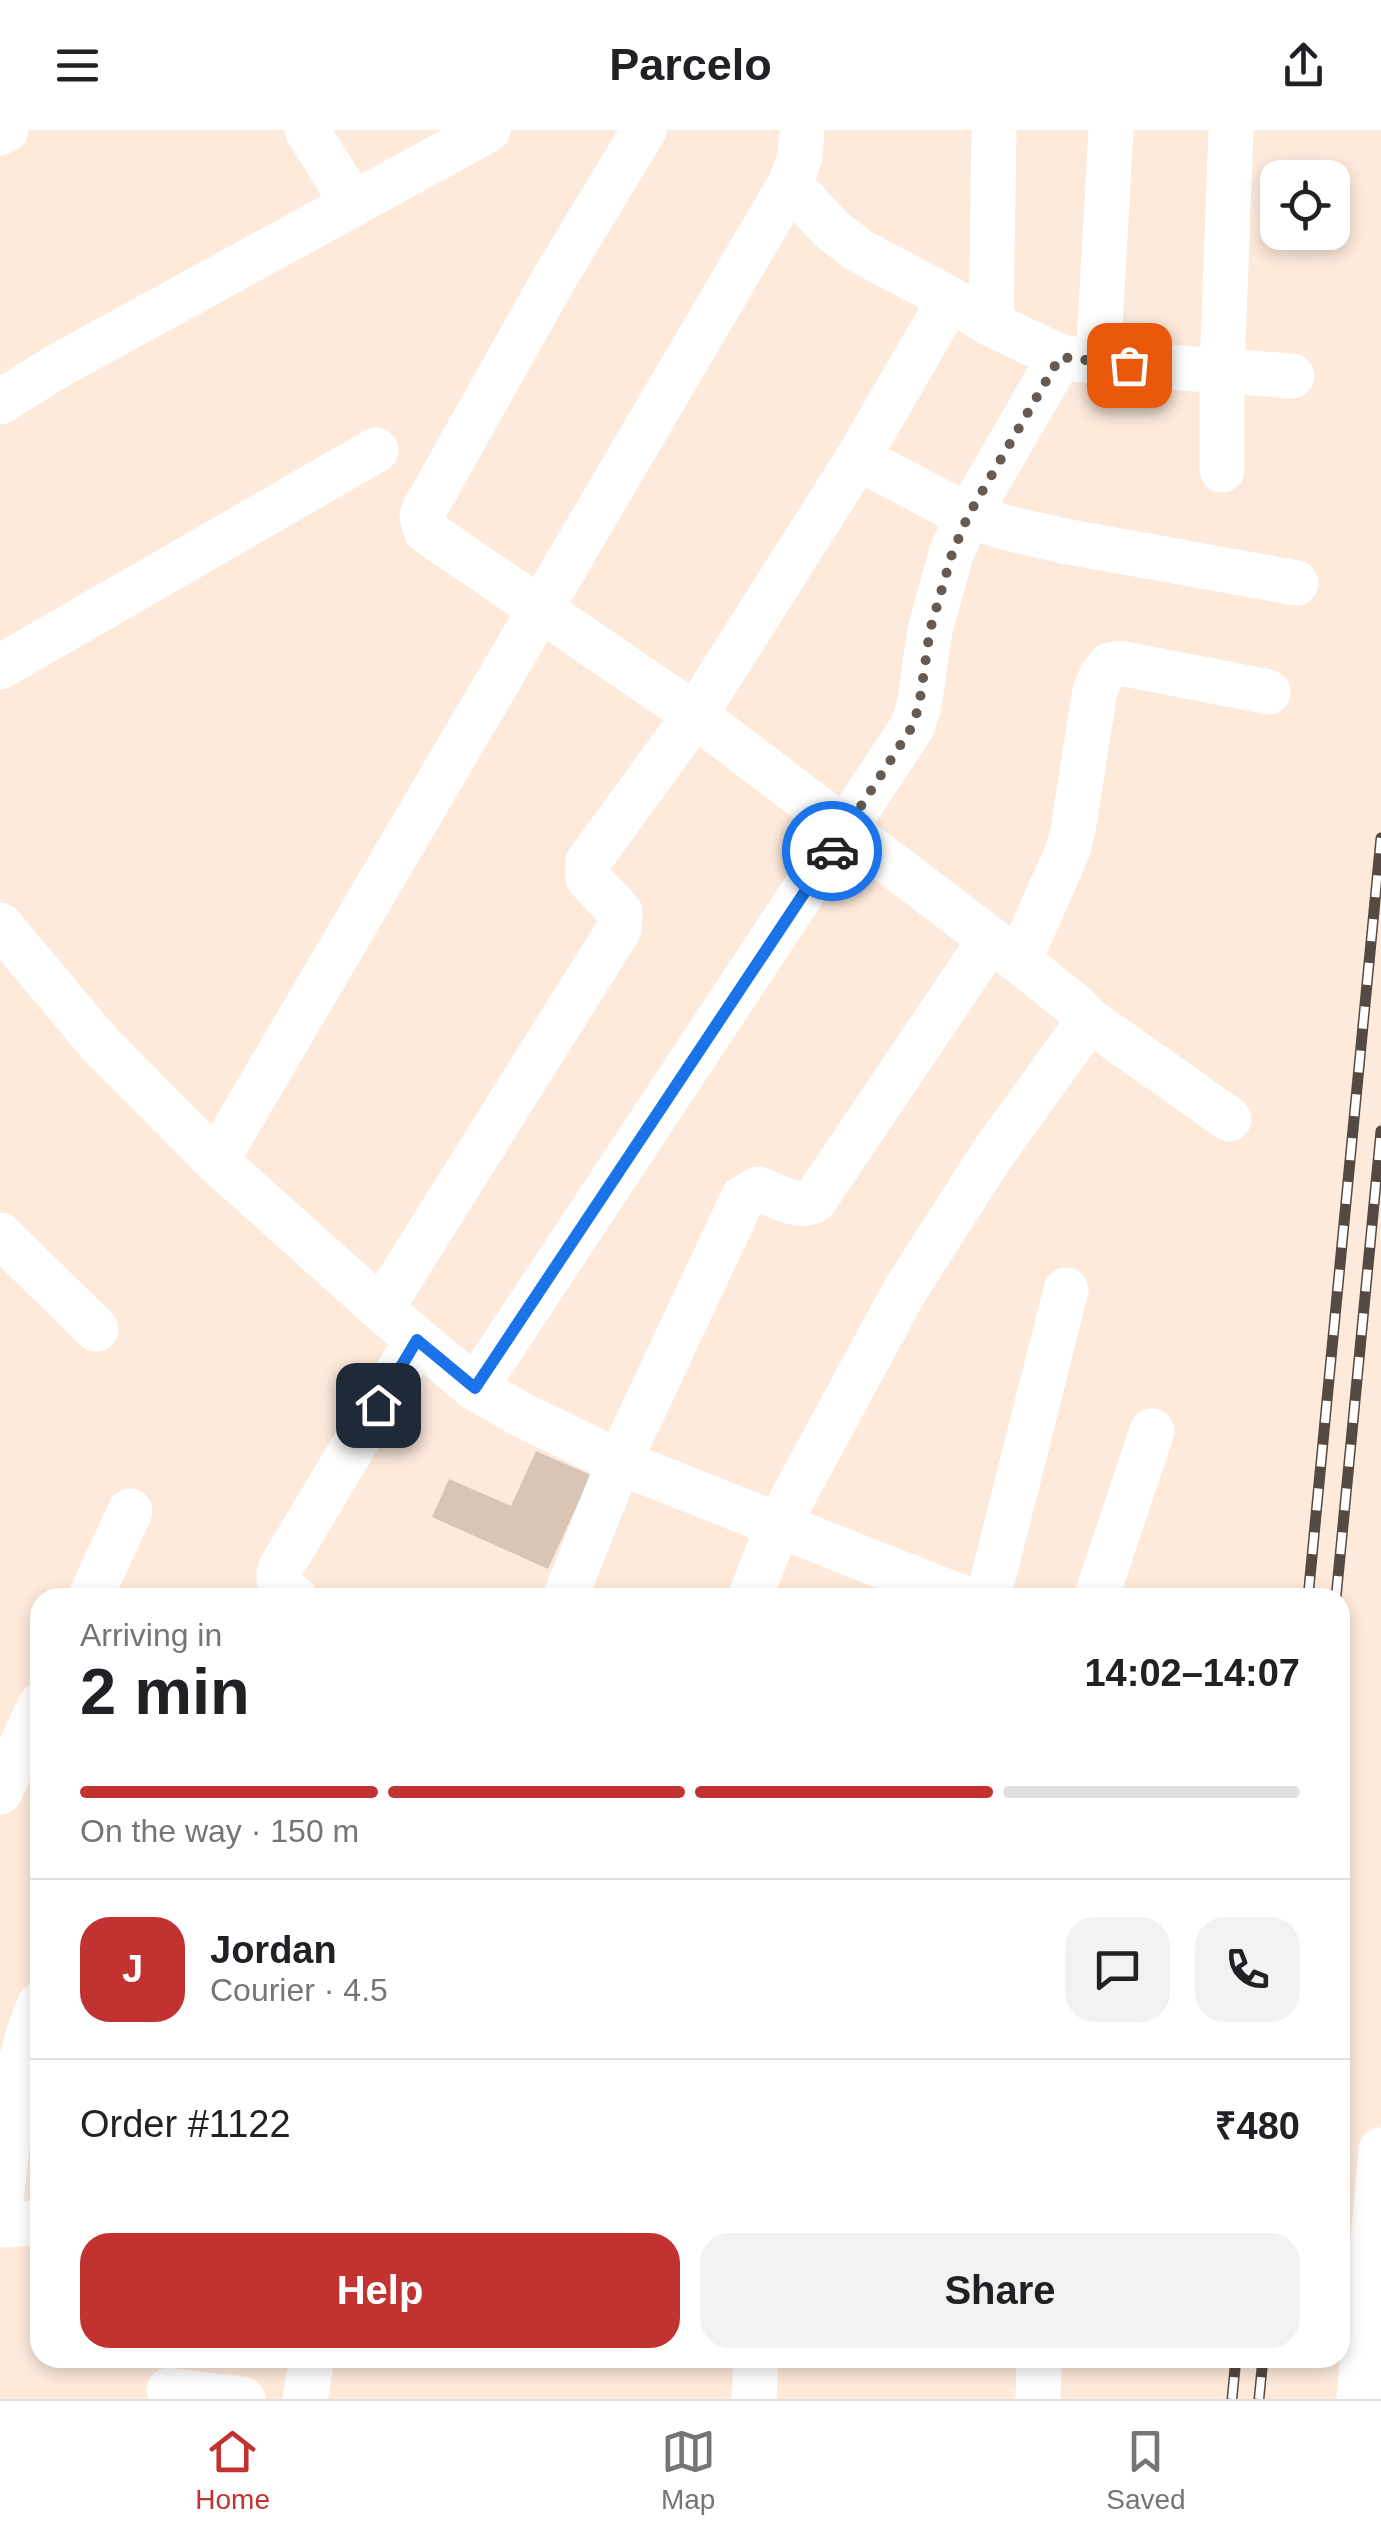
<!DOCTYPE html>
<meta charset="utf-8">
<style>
body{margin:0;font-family:Helvetica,sans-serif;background:#f2f2f2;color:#202124;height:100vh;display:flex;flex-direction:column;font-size:38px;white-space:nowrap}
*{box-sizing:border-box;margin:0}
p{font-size:32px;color:#757577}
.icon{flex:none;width:55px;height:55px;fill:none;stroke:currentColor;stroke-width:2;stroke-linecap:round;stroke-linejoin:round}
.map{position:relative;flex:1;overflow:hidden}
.panel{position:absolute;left:30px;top:1458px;width:1320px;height:780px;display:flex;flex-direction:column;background:#fff;border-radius:30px;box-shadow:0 5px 15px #0003}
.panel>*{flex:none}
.controls{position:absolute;left:1260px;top:30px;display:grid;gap:20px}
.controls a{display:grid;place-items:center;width:90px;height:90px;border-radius:20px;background:#fff;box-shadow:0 5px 15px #0003;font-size:50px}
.pin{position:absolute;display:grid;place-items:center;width:85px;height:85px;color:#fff;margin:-42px;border-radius:20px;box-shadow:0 5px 15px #0006}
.courier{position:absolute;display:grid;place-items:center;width:100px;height:100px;margin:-50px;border:8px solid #1a73e8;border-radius:50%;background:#fff;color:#222;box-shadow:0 2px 12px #0007}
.head em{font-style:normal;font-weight:600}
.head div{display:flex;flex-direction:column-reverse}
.head{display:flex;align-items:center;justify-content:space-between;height:170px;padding:0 50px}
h1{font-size:65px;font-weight:600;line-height:75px}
.bar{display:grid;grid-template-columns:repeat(4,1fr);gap:15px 10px;align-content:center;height:120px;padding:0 50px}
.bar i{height:12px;border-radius:8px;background:#e0e0e0}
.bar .current{background:#c13231}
.bar p{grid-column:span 4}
.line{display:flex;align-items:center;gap:25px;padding:0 50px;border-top:2px solid #e0e0e0}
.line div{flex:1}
.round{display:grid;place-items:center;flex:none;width:105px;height:105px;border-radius:30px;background:#f2f2f2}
.cta{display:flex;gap:20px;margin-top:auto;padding:20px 50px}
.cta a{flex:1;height:115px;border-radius:30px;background:#c13231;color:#fff;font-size:40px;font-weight:600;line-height:115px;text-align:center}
.cta a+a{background:#f2f2f2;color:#202124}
header{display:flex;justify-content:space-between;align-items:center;height:130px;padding:0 50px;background:#fff;font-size:45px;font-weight:600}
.dock{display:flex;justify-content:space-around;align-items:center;height:140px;border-top:2px solid #e0e0e0;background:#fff;font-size:28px;color:#757577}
.dock a{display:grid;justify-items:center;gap:5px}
.dock .current{color:#c13231}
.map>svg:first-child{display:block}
.building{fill:#d8c5b6}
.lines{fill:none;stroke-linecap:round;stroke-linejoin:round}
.minor{stroke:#fff;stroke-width:45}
.rail-casing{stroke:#544a43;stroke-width:11}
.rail{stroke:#fff;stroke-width:8;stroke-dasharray:22;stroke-linecap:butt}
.done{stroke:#665b53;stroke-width:10;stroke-dasharray:0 18}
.route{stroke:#1a73e8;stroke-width:12}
</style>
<header><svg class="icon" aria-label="menu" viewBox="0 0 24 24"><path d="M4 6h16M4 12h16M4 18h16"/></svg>Parcelo<svg class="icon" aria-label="share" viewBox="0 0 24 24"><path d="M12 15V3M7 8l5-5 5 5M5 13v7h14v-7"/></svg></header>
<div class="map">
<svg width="1381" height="2269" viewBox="0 0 1381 2269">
<rect width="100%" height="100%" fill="#fdeadb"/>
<path class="building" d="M536,1321L591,1345L548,1439L432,1387L449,1349L511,1376Z"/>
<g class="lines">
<g class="minor">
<path d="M307,0L353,74"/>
<path d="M644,0L554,149L423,382L422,387L426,401L695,585L1019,831L1073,874L1089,890L1229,989"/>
<path d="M0,3L6,0"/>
<path d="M790,54L830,98L858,120L950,169L991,194L1060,227L1098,232L1292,246"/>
<path d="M991,194L994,0"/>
<path d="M1098,232L1111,0"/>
<path d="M0,272L56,237L488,0"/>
<path d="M858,328L968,386L1011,399L1064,411L1296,453"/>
<path d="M1222,340V242L1231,0"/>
<path d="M0,537L376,320"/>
<path d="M0,795L99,913L216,1031L381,1179L475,1258L524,1286L619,1332L963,1468"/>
<path d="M1019,831L1068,720L1073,700L1095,560L1102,545L1110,535L1120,533L1268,562"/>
<path d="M216,1031L790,54L800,27L802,0"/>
<path d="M0,1105L96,1199"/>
<path d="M381,1179L619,799L620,782L588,748V732L695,585L858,328L950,169"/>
<path d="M475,1258L912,597L919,576L930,500L951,424L968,386L1060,227"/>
<path d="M90,1468L130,1381"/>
<path d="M295,1468C283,1459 276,1454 280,1439L417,1210"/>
<path d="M565,1468L619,1332L743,1068L758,1059C775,1065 798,1079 814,1071L990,810"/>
<path d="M750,1468L778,1395L904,1162L991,1026L1089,890"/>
<path d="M988,1468L1066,1160"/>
<path d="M1096,1468L1152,1301"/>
<path d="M0,1662L40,1575"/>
<path d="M0,2076C9,2010 12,1936 40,1874"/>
<path d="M0,2095L40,2093"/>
<path d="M169,2260L243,2269"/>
<path d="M305,2269L312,2228"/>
<path d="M754,2269L756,2228"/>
<path d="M1038,2269L1039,2228"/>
<path d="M1359,2269L1381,2020"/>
</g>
<g class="rail-casing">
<g id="rail">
<path d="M1308,1468L1381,708"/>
<path d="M1336,1468L1381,1001"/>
<path d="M1232,2269L1236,2228"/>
<path d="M1259,2269L1263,2228"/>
</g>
</g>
<use href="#rail" class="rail"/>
</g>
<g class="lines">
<path class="done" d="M832,721L912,597L919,576L930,500L952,424L968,386L1060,227L1129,235"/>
<path class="route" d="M378,1275L417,1210L475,1258L832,721"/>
</g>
</svg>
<div class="controls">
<a><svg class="icon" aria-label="locate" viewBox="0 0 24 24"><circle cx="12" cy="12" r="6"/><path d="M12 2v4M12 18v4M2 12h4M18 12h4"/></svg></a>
</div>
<div class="pin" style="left:1129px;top:235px;background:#ea580c"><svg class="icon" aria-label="bag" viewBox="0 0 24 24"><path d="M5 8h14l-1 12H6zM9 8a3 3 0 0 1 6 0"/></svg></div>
<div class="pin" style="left:378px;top:1275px;background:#1f2937"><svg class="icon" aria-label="home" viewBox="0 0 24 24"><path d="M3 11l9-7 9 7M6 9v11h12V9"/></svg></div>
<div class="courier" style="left:832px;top:721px"><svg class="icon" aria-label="car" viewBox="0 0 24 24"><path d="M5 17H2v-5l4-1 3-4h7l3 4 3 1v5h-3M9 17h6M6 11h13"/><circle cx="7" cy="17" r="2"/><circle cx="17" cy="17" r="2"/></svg></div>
<section class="panel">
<div class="head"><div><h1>2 min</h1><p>Arriving in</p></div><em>14:02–14:07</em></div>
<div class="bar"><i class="current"></i><i class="current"></i><i class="current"></i><i></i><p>On the way · 150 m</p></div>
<div class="line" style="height:180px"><b class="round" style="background:#c13231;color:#fff">J</b><div><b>Jordan</b><p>Courier · 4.5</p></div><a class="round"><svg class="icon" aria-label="chat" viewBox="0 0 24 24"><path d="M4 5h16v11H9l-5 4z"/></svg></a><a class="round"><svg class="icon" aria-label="phone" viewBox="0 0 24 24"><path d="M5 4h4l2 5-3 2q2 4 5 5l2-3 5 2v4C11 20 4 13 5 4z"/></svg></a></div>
<div class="line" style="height:130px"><div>Order #1122</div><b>₹480</b></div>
<div class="cta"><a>Help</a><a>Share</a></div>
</section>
</div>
<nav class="dock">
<a class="current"><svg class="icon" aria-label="home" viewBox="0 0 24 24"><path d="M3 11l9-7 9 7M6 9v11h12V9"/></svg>Home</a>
<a><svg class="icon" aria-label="map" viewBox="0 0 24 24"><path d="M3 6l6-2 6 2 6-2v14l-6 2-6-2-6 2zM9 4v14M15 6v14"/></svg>Map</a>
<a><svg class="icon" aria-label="saved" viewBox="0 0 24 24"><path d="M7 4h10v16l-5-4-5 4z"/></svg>Saved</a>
</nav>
